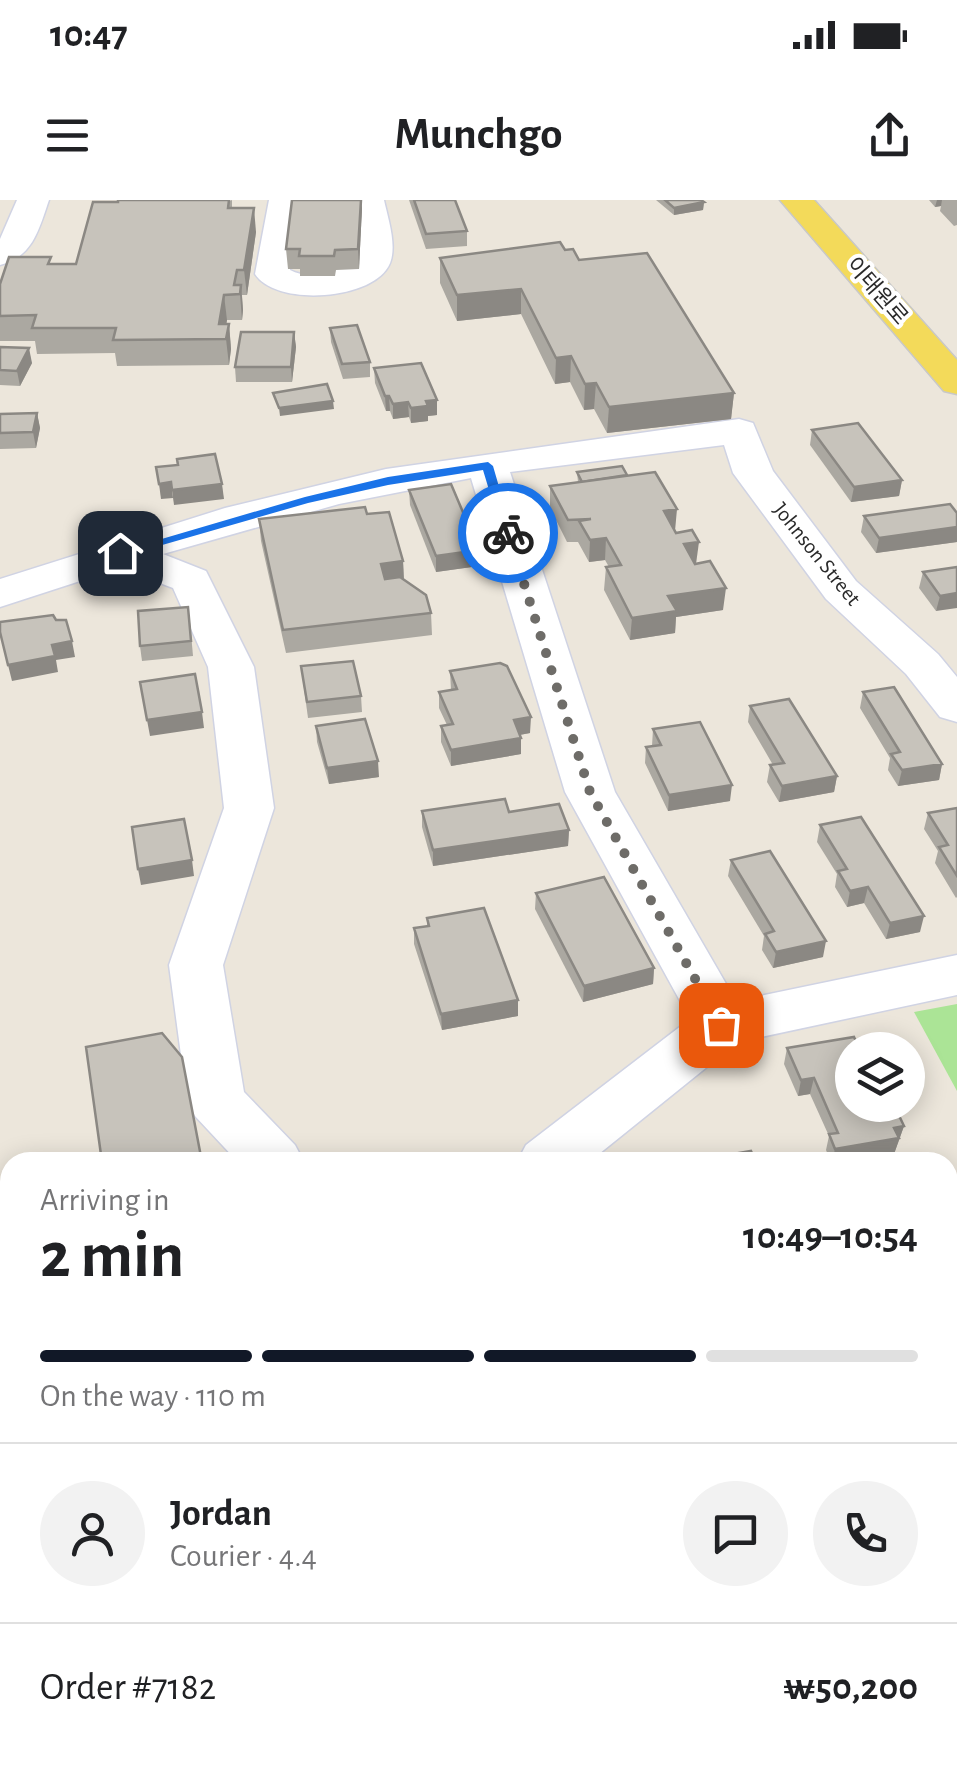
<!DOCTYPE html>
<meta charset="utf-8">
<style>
body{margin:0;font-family:"Alegreya Sans","Noto Sans KR",sans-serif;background:#f2f2f2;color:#202124;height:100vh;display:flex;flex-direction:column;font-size:38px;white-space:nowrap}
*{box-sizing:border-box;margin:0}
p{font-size:32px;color:#757577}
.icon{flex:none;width:55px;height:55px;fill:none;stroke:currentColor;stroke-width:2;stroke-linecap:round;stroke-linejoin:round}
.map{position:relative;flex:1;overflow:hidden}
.drawer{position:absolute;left:0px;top:952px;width:958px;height:622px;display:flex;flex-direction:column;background:#fff;border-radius:30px 30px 0 0;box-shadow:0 5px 25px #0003}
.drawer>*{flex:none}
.controls{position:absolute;left:835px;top:832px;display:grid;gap:20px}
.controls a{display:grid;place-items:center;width:90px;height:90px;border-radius:50%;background:#fff;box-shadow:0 5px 25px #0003;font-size:50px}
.pin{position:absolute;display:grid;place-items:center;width:85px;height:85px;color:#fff;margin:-42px;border-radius:20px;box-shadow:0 5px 15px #0006}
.courier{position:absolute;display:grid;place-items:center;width:100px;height:100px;margin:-50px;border:8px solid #1a73e8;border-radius:50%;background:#fff;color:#222;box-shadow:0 2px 12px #0007}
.headline em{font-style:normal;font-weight:700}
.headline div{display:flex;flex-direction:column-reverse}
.headline{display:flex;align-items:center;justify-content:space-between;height:170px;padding:0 40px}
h1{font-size:65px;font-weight:700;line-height:75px}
.bar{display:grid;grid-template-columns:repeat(4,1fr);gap:15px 10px;align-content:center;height:120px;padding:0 40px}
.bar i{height:12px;border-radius:8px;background:#e0e0e0}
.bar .current{background:#111827}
.bar p{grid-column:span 4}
.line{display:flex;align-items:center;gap:25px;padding:0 40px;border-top:2px solid #e0e0e0}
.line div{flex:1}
.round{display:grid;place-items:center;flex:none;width:105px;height:105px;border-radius:52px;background:#f2f2f2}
.status{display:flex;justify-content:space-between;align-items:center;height:70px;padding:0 50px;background:#fff;direction:ltr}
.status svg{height:28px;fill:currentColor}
header{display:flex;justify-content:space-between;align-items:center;height:130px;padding:0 40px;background:#fff;font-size:45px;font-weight:700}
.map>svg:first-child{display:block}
.green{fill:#abe496}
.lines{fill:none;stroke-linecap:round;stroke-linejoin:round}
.minor-casing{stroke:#d0d3e3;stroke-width:3}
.major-casing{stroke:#c8c8c8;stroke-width:3}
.minor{fill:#fff;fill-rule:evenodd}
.major{fill:#f3da5a;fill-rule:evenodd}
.wall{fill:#aba8a1}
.shaded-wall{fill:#8b8883}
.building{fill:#c7c3bb;stroke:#8b8883;stroke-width:2.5}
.route{fill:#1a73e8}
.done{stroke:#6e6c68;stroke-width:10;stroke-dasharray:0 18}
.labels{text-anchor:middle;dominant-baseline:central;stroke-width:8;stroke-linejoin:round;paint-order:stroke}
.far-street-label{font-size:22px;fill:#2a2a2a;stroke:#fff}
</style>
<div class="status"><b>10:47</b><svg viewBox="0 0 49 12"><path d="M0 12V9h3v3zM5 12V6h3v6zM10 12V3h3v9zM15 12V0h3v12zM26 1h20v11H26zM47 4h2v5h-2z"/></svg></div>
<header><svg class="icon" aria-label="menu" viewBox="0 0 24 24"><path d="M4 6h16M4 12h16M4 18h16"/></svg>Munchgo<svg class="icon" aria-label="share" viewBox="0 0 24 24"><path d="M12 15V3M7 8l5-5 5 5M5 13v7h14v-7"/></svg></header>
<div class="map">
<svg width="957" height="1573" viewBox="0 0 957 1573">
<rect width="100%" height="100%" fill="#ece6db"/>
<g class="green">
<path d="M957,804V891L914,812Z"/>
<path d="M10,1513V1565H94L101,1573H0V1528Z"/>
<path d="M178,1565H350C310,1573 215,1573 178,1565Z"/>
<path d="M452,1565H866L869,1573H440Z"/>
</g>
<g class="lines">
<g class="minor-casing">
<g id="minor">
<path d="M17,0H49C39,29 33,57 0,65V39Z"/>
<path d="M269,0H305L299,8L290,70C311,81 336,71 355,61L358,38L352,0H384C388,19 400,53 386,70C364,100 276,106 255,74Z"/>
<path d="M739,219L753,223L773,271L856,381L938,454L957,477V522L940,517L906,474L826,399L733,273L724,245L510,272L615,592L736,801L957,755V795L738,842L589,962H517L526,945L690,819L565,592L471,278L339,304L163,354L206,371L254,467L274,608L223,765L244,892L295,945L304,962H238L195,916L187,900L169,765L224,608L208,467L173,388L120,368L0,407V379L225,308L386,269Z"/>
<path d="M10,1412V1493L0,1497V1416Z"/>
</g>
</g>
<g class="major-casing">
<path id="major" d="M780,0H814L957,160V194L944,191Z"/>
</g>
<use href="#minor" class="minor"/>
<use href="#major" class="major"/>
</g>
<g class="wall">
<path d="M232,0V8L256,32L247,95H242L243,110L242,120H227L226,124H229L231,149L229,165L117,166L115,153L37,154L35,141H0V84L52,64H76Z"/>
<path d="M409,0H455L467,31V46L426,49Z"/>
<path d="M656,0H701L704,2L703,10L674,15Z"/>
<path d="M929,0H957V25L954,26L940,11L941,6L935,7Z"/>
<path d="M362,8L359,69L336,70L335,76H300V69H288L286,49Z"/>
<path d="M565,50L579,60L734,193L731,219L607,233L594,209L584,210L570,182L555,184L521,114L457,121L440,83V58Z"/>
<path d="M330,128L370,162V177L343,179L331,142Z"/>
<path d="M294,132L296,147L292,182H236L235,167Z"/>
<path d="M0,147L32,163L20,186L0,185Z"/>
<path d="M374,168L437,215L428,216V221L411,223L409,217L393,219L390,211H386L375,183Z"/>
<path d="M37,213L40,228L36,248L0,249V214Z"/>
<path d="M812,230L902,280L899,296L851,302L810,245Z"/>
<path d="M577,272L627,275L675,331L696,363L723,410L676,417L675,433L630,440L604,390L606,367H609L605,360L589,362L578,342H567L550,308V286L578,282Z"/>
<path d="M409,290L479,366L436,372L410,305Z"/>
<path d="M957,313V342L876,353L861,332L864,316Z"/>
<path d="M367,314L403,361L404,380L431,413L432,435L286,453L261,341L259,319Z"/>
<path d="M957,367L936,411L919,388L923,372Z"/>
<path d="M190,422L193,456L142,461L140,446Z"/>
<path d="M301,466L361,496L362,512L308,518Z"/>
<path d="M450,471L530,533L520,535L521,554L451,566L441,542V526L447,525L439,508V492L451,490Z"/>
<path d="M863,492L942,564L939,580L898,586L888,570L890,558L860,508Z"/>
<path d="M750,506L837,576L834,592L779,602L767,582L770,565H773L748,522Z"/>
<path d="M316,526L379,577L329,584L317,542Z"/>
<path d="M653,529L730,601L668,611L645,563L646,547L652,546Z"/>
<path d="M957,608V697L956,698L935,663L938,651L924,629L928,613Z"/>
<path d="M422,611L509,612L569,630L568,646L433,666L422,627Z"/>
<path d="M820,625L920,732L886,739L864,703L847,707L835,687L837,674L817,642Z"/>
<path d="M731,660L823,757L773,768L762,750L764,736L728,676Z"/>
<path d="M536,693L654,768L653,784L583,802L535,709Z"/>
<path d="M427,718L518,800V816L442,830L414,744V728L427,726Z"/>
<path d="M787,848L860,850L904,926L894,954L845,962H831L826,950L829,936L810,894L798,896L784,864Z"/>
<path d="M957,1155V1278L954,1279L948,1266V1157Z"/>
<path d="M901,1565H948L957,1573H904Z"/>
</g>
<g class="shaded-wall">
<path d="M361,0L362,8L359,69L358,49Z"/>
<path d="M937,0H942L941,6L935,7Z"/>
<path d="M704,2L703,10L674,15V8Z"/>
<path d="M254,8L256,32L247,95L244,70Z"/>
<path d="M241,85L243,110L242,120L240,94Z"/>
<path d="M521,89V114L457,121V95Z"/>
<path d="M224,95L227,120L224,139L219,124Z"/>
<path d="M229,124L231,149L229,165L226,139Z"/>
<path d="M294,132L296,147L292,182L291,167Z"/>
<path d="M29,148L32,163L20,186L17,171Z"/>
<path d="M571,156L570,182L555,184L556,158Z"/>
<path d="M596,183L594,209L584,210L585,184Z"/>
<path d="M734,193L731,219L607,233L609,207Z"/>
<path d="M385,196H389L390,211H386Z"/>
<path d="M437,200V215L428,216V221L411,223V208L426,201Z"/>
<path d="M333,201L334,209L280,216L279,208Z"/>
<path d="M408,202L409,217L393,219V204Z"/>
<path d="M37,213L40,228L36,248L33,232Z"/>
<path d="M902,280L899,296L851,302L854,287Z"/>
<path d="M171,282L173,298L161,299L159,284Z"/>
<path d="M222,284L224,299L174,305L172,290Z"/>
<path d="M677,309L675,331L664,311Z"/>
<path d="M957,327V342L876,353L879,338Z"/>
<path d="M606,338L605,360L589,362L590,340Z"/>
<path d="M699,342L696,364L682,366L684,344Z"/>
<path d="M479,350V366L436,372V356Z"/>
<path d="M403,361L404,383L382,386L381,364Z"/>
<path d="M726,388L723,410L676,417L675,433L630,440L632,418L668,396Z"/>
<path d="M957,393V408L936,411L940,396Z"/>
<path d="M72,441L75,457L56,460L58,472L12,481L8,465L52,445Z"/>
<path d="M202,512L204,528L150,536L147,520Z"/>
<path d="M531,517L530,533L513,536L514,520Z"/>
<path d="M521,538V554L451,566V550Z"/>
<path d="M378,561L379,577L329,584L327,568Z"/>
<path d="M942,564L939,580L898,586L902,570Z"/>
<path d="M837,576L834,592L779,602L782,586Z"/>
<path d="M732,585L730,601L668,611L669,595Z"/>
<path d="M569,630L568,646L433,666V650Z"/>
<path d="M192,660L194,676L141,685L138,669Z"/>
<path d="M868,687L864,703L847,707L850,691Z"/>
<path d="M924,716L920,732L886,739L890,723Z"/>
<path d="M826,741L823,757L773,768L776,752Z"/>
<path d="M654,768L653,784L583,802L584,786Z"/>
<path d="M518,800V816L442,830L441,814Z"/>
<path d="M814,878L810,894L798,896L801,880Z"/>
<path d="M904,926L894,954L845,962H832L835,949L894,928Z"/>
</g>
<g class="building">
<path d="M118,0H229L228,8H254L244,70H237L234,85H241L240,94L224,95L219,124H229L226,139L113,140L116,128H32L36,115L0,116V84L9,57H51L48,64H76L93,2H118Z"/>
<path d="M292,0H361L358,49L335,50L334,56H299L300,49H286Z"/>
<path d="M414,0H455L467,31L426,34Z"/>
<path d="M665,0H701L704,2L674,8Z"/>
<path d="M560,42L565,50L573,49L579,60L647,53L734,193L609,207L596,183L585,184L571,156L556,158L521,89L457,95L440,58Z"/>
<path d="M357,125L370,162L342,164L330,128Z"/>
<path d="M241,132H294L291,167H235Z"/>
<path d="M0,147L29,148L17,171L0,170Z"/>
<path d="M421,163L437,200L426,201L428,206L411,208L408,202L393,204L389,196H385L374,168Z"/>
<path d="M327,184L333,201L279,208L273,193Z"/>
<path d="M37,213L33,232L0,233V214Z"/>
<path d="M858,223L902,280L854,287L812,230Z"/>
<path d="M215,254L222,284L172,290L171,282L159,284L156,267L178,265L177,259Z"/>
<path d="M622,266L627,275L582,282L577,272Z"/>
<path d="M655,272L677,309L664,311L676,333L692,330L699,342L684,344L695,364L710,361L726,388L668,396L677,411L632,418L606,367L621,365L606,338L590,340L579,321L591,319L568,320L550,286Z"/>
<path d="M451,284L479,350L436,356L409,290Z"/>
<path d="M950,304L957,313V327L879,338L864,316Z"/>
<path d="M365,307L367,314L389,312L403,361L381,364L385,379L400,377L426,395L431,413L283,430L259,319Z"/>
<path d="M957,367V393L940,396L923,372Z"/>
<path d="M188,407L191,441L140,446L138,411Z"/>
<path d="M53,415L56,420H66L72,441L52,445L55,456L8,465L0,432V422Z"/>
<path d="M353,461L361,496L307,502L301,466Z"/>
<path d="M500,463L507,466L531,517L514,520L521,538L451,550L441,526L453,524L439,492L457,489L450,471Z"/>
<path d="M195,474L202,512L147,520L140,482Z"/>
<path d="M894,487L942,564L902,570L891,554L900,552L863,492Z"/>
<path d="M789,499L837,576L782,586L770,565L784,563L750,506Z"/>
<path d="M365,519L378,561L327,568L316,526Z"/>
<path d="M700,522L732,585L669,595L646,547L661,545L653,529Z"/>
<path d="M505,599L509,612L559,604L569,630L433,650L422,611Z"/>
<path d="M957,608V676L939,647L948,645L928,613Z"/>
<path d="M861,617L924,716L890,723L868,687L850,691L838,671L847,669L820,625Z"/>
<path d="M184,619L192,660L138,669L132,627Z"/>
<path d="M770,651L826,741L776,752L765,734L774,731L731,660Z"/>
<path d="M604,677L654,768L584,786L536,693Z"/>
<path d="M484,708L518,800L441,814L414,728L429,726L427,718Z"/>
<path d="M162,833L182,857L202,962H102L86,847Z"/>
<path d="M854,837L860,850H852V905H894L904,926L894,928L899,938L835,949L829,934L838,933L814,878L801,880L787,848Z"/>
<path d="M751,951L756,962H687Z"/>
<path d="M957,1155V1241L948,1221V1157Z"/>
<path d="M948,1400L957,1422V1573H919L916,1565H948Z"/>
</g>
<path class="route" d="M488,262L493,266L513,335L502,333L483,270L388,285L308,303L124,356L114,353L305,297L388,277Z"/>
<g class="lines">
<path class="done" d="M508,333L590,592L721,825"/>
</g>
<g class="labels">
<g class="far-street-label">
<text transform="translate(877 91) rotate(49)">이태원로</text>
<text transform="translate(817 354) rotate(51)">Johnson Street</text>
</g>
</g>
</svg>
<div class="controls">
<a><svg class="icon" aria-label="layers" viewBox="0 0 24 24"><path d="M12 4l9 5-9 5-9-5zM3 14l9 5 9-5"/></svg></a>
</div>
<div class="pin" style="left:721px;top:825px;background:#ea580c"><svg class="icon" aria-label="bag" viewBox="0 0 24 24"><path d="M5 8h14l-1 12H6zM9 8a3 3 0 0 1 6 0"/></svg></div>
<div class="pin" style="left:120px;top:353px;background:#1f2937"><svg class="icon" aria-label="home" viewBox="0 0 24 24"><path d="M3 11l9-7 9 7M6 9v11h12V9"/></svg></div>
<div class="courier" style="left:508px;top:333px"><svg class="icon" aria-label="bike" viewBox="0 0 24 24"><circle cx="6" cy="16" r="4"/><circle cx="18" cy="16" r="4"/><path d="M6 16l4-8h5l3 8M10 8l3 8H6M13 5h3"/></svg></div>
<section class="drawer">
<div class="headline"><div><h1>2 min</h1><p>Arriving in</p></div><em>10:49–10:54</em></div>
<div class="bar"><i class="current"></i><i class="current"></i><i class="current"></i><i></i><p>On the way · 110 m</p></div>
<div class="line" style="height:180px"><a class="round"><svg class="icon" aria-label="person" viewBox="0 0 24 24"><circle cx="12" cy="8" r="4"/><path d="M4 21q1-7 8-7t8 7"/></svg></a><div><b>Jordan</b><p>Courier · 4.4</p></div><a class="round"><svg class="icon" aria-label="chat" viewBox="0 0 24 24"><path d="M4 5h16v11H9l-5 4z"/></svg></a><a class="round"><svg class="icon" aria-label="phone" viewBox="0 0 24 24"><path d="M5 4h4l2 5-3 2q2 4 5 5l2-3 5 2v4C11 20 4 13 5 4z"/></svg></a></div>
<div class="line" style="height:130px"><div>Order #7182</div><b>₩50,200</b></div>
</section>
</div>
